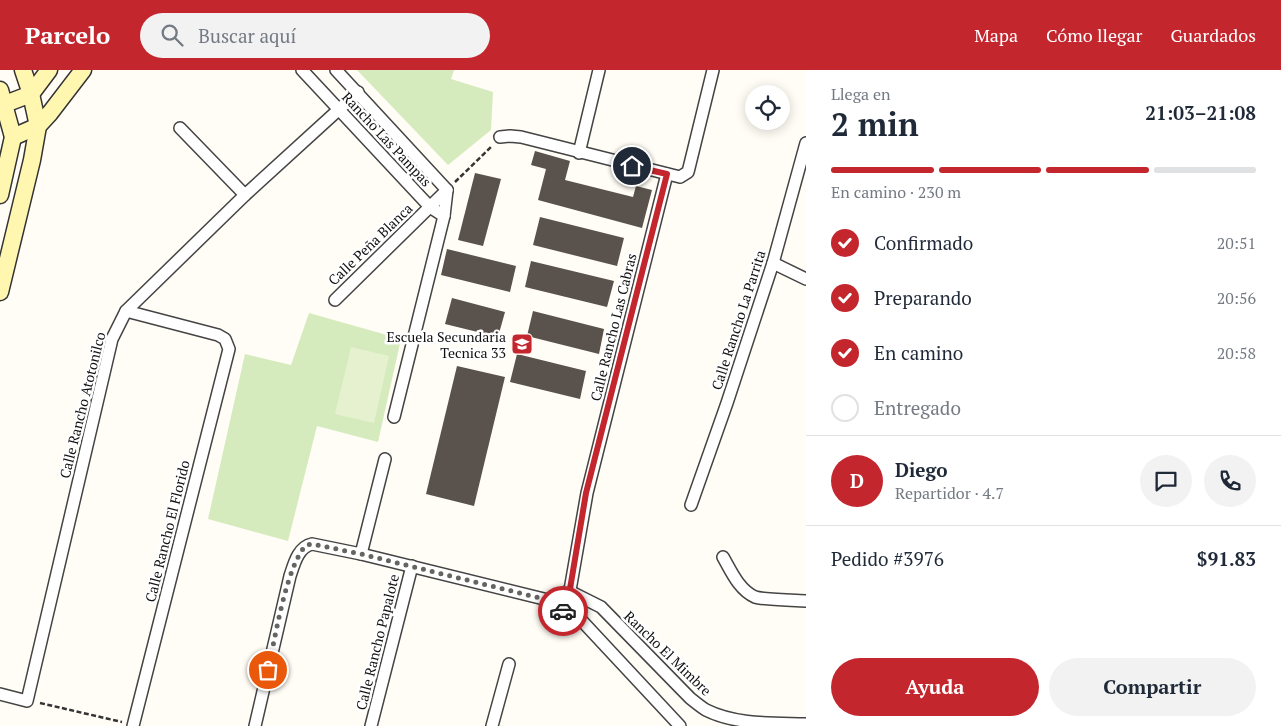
<!DOCTYPE html>
<html lang="es">
<meta charset="utf-8">
<style>
body{margin:0;font-family:"PT Serif",serif;background:#f2f2f3;color:#1f2937;height:100vh;display:flex;flex-direction:column;font-size:19px;white-space:nowrap}
*{box-sizing:border-box;margin:0}
p{font-size:16px;color:#747a83}
.icon{flex:none;width:28px;height:28px;fill:none;stroke:currentColor;stroke-width:2;stroke-linecap:round;stroke-linejoin:round}
.map{position:relative;flex:1;overflow:hidden}
.side{display:flex;flex-direction:column;background:#fff;width:475px}
.side>*{flex:none}
.tools{position:absolute;left:745px;top:15px;display:grid;gap:10px}
.tools a{display:grid;place-items:center;width:45px;height:45px;border-radius:50%;background:#fff;box-shadow:0 2px 12px #0003;font-size:25px}
.pin{position:absolute;display:grid;place-items:center;width:42px;height:42px;color:#fff;margin:-21px;border:2px solid #fff;border-radius:50%;box-shadow:0 1px 5px #0007}
.courier{position:absolute;display:grid;place-items:center;width:50px;height:50px;margin:-25px;border:4px solid #c4262e;border-radius:50%;background:#fff;color:#222;box-shadow:0 1px 6px #0007}
.overview em{font-style:normal;font-weight:700}
.overview div{display:flex;flex-direction:column-reverse}
.overview{display:flex;align-items:center;justify-content:space-between;height:85px;padding:0 25px}
h1{font-size:32px;font-weight:700;line-height:38px}
.bar{display:grid;grid-template-columns:repeat(4,1fr);gap:8px 5px;align-content:center;height:60px;padding:0 25px}
.bar i{height:6px;border-radius:4px;background:#e0e1e3}
.bar .active{background:#c4262e}
.bar p{grid-column:span 4}
.line{display:flex;align-items:center;gap:12px;padding:0 25px;border-top:1px solid #e0e1e3}
.line div{flex:1}
.round{display:grid;place-items:center;flex:none;width:52px;height:52px;border-radius:26px;background:#f2f2f3}
ol{padding:0 25px;list-style:none}
li{display:flex;align-items:center;gap:15px;height:55px}
li p{margin-inline-start:auto}
li .icon{padding:5px;border-radius:50%;background:#c4262e;color:#fff;stroke-width:4}
li:last-child{color:#747a83}
li i{width:28px;height:28px;border:2px solid #e0e1e3;border-radius:50%}
.action{display:flex;gap:10px;margin-top:auto;padding:10px 25px}
.action a{flex:1;height:58px;border-radius:30px;background:#c4262e;color:#fff;font-size:20px;font-weight:700;line-height:58px;text-align:center}
.action a+a{background:#f2f2f3;color:#1f2937}
header{display:flex;align-items:center;gap:30px;box-sizing:border-box;height:70px;padding:0 25px;background:#c4262e;color:#fff}
header strong{font-size:24px}
nav{display:flex;gap:28px;margin-inline-start:auto;font-size:18px}
.search{width:350px;height:45px;background:#f2f2f3;display:flex;align-items:center;gap:12px;box-sizing:border-box;padding:0 18px;border-radius:28px;color:#747a83;font-size:19px}
main{display:flex;flex:1;min-height:0}
.map>svg:first-child{display:block}
.green{fill:#d5ebbd}
.pitch{fill:#e6f2cf}
.building{fill:#5a524d}
.lines{fill:none;stroke-linecap:round;stroke-linejoin:round}
.street-casing{stroke:#444;stroke-width:14}
.secondary-casing{stroke:#333;stroke-width:19}
.path{stroke:#333;stroke-width:2.5;stroke-dasharray:5 2.5;stroke-linecap:butt}
.street{stroke:#fff;stroke-width:11}
.secondary{stroke:#fff6b0;stroke-width:16}
.done{stroke:#646461;stroke-width:5;stroke-dasharray:0 9}
.route{stroke:#c4262e;stroke-width:6}
.labels{text-anchor:middle;dominant-baseline:central;stroke-width:5;stroke-linejoin:round;paint-order:stroke}
.street-label{font-size:14px;fill:#111;stroke:#fff}
.poi-label{font-size:14px;fill:#111;stroke:#fff;text-anchor:end}
</style>
<header>
<strong>Parcelo</strong>
<div class="search"><svg class="icon" aria-label="search" viewBox="0 0 24 24"><circle cx="10" cy="10" r="6"/><path d="M15 15l6 6"/></svg>Buscar aquí</div>
<nav><a>Mapa</a><a>Cómo llegar</a><a>Guardados</a></nav>
</header>
<main>
<div class="map">
<svg width="806" height="656" viewBox="0 0 806 656">
<rect width="100%" height="100%" fill="#fffdf5"/>
<g class="green">
<path d="M357,0H454L451,9L493,22L491,60L448,95Z"/>
<path d="M309,243L401,269L378,372L317,356L288,471L208,449L245,284L291,295Z"/>
</g>
<path class="pitch" d="M351,277L389,286L374,353L335,344Z"/>
<g class="building">
<path d="M535,81L570,91L565,110L633,127L636,116L652,120L642,158L538,130L546,99L531,95Z"/>
<path d="M475,103L501,109L483,176L458,170Z"/>
<path d="M540,147L624,168L617,196L533,175Z"/>
<path d="M447,179L516,196L510,222L441,205Z"/>
<path d="M531,191L614,211L607,237L525,217Z"/>
<path d="M452,228L505,242L498,267L445,254Z"/>
<path d="M533,241L604,259L599,284L527,266Z"/>
<path d="M517,284L586,301L580,329L510,312Z"/>
<path d="M457,296L505,307L474,436L426,424Z"/>
</g>
<g class="lines">
<g class="street-casing">
<g id="street">
<path d="M302,0L430,137L444,146"/>
<path d="M336,0L447,120"/>
<path d="M180,58L245,125"/>
<path d="M500,67L510,66L521,67L680,107L688,102L690,94L713,0"/>
<path d="M579,83L599,0"/>
<path d="M773,193L806,209"/>
<path d="M335,230L447,120"/>
<path d="M126,241L218,265L225,269L229,279L133,656"/>
<path d="M394,347L444,146L447,120"/>
<path d="M691,435L727,333L773,193L806,73"/>
<path d="M361,484L385,389"/>
<path d="M723,487C731,501 739,520 755,527C764,530 795,530 806,531"/>
<path d="M548,530L569,521L601,537L690,628C695,632 701,637 706,640C736,655 773,653 806,654"/>
<path d="M566,543L587,423L667,104"/>
<path d="M0,624L27,631L112,269L126,241L245,125L358,22"/>
<path d="M255,656L290,506C294,494 298,477 312,474L361,484L548,530L583,552L680,656"/>
<path d="M371,656L412,496"/>
<path d="M492,656L509,594"/>
</g>
</g>
<g class="secondary-casing">
<g id="secondary">
<path d="M0,20L13,67L0,125"/>
<path d="M5,34L31,24L49,0"/>
<path d="M13,67L38,56L50,43L83,0"/>
<path d="M0,222L32,90L38,56L31,24L23,0"/>
</g>
</g>
<g class="path">
<path d="M455,112L492,76"/>
<path d="M40,633L122,652"/>
</g>
<use href="#street" class="street"/>
<use href="#secondary" class="secondary"/>
</g>
<g class="lines">
<path class="done" d="M268,600C275,569 286,497 306,475L312,474L361,484L548,530L563,541"/>
<path class="route" d="M563,541L566,543L586,423L667,104L632,96"/>
</g>
<defs>
<g id="school-square" transform="scale(1.125)"><rect x="-9" y="-9" width="18" height="18" rx="4" fill="#c4262e" stroke="#fff"/><path d="M0-5L7-2L0 1L-7-2ZM-4 1L0 2.5L4 1V4Q0 6-4 4Z" fill="#fff"/></g>
</defs>
<g fill-rule="evenodd">
<use href="#school-square" x="522" y="274"/>
</g>
<g class="labels">
<g class="street-label">
<text transform="translate(387 69) rotate(47)">Rancho Las Pampas</text>
<text transform="translate(370 174) rotate(-44)">Calle Peña Blanca</text>
<text transform="translate(738 250) rotate(-72)">Calle Rancho La Parrita</text>
<text transform="translate(613 257) rotate(-76)">Calle Rancho Las Cabras</text>
<text transform="translate(82 335) rotate(-76)">Calle Rancho Atotonilco</text>
<text transform="translate(167 461) rotate(-76)">Calle Rancho El Florido</text>
<text transform="translate(377 572) rotate(-76)">Calle Rancho Papalote</text>
<text transform="translate(668 583) rotate(44)">Rancho El Mimbre</text>
</g>
<g class="poi-label">
<text x="506" y="266">Escuela Secundaria<tspan x="506" dy="16">Tecnica 33</tspan></text>
</g>
</g>
</svg>
<div class="tools">
<a><svg class="icon" aria-label="locate" viewBox="0 0 24 24"><circle cx="12" cy="12" r="6"/><path d="M12 2v4M12 18v4M2 12h4M18 12h4"/></svg></a>
</div>
<div class="pin" style="left:268px;top:600px;background:#ea580c"><svg class="icon" aria-label="bag" viewBox="0 0 24 24"><path d="M5 8h14l-1 12H6zM9 8a3 3 0 0 1 6 0"/></svg></div>
<div class="pin" style="left:632px;top:96px;background:#1f2937"><svg class="icon" aria-label="home" viewBox="0 0 24 24"><path d="M3 11l9-7 9 7M6 9v11h12V9"/></svg></div>
<div class="courier" style="left:563px;top:541px"><svg class="icon" aria-label="car" viewBox="0 0 24 24"><path d="M5 17H2v-5l4-1 3-4h7l3 4 3 1v5h-3M9 17h6M6 11h13"/><circle cx="7" cy="17" r="2"/><circle cx="17" cy="17" r="2"/></svg></div>
</div>
<section class="side">
<div class="overview"><div><h1>2 min</h1><p>Llega en</p></div><em>21:03–21:08</em></div>
<div class="bar"><i class="active"></i><i class="active"></i><i class="active"></i><i></i><p>En camino · 230 m</p></div>
<ol>
<li><svg class="icon" aria-label="check" viewBox="0 0 24 24"><path d="M5 12l5 5 9-10"/></svg>Confirmado<p>20:51</p></li>
<li><svg class="icon" aria-label="check" viewBox="0 0 24 24"><path d="M5 12l5 5 9-10"/></svg>Preparando<p>20:56</p></li>
<li><svg class="icon" aria-label="check" viewBox="0 0 24 24"><path d="M5 12l5 5 9-10"/></svg>En camino<p>20:58</p></li>
<li><i></i>Entregado</li>
</ol>
<div class="line" style="height:90px"><b class="round" style="background:#c4262e;color:#fff">D</b><div><b>Diego</b><p>Repartidor · 4.7</p></div><a class="round"><svg class="icon" aria-label="chat" viewBox="0 0 24 24"><path d="M4 5h16v11H9l-5 4z"/></svg></a><a class="round"><svg class="icon" aria-label="phone" viewBox="0 0 24 24"><path d="M5 4h4l2 5-3 2q2 4 5 5l2-3 5 2v4C11 20 4 13 5 4z"/></svg></a></div>
<div class="line" style="height:65px"><div>Pedido #3976</div><b>$91.83</b></div>
<div class="action"><a>Ayuda</a><a>Compartir</a></div>
</section>
</main>
